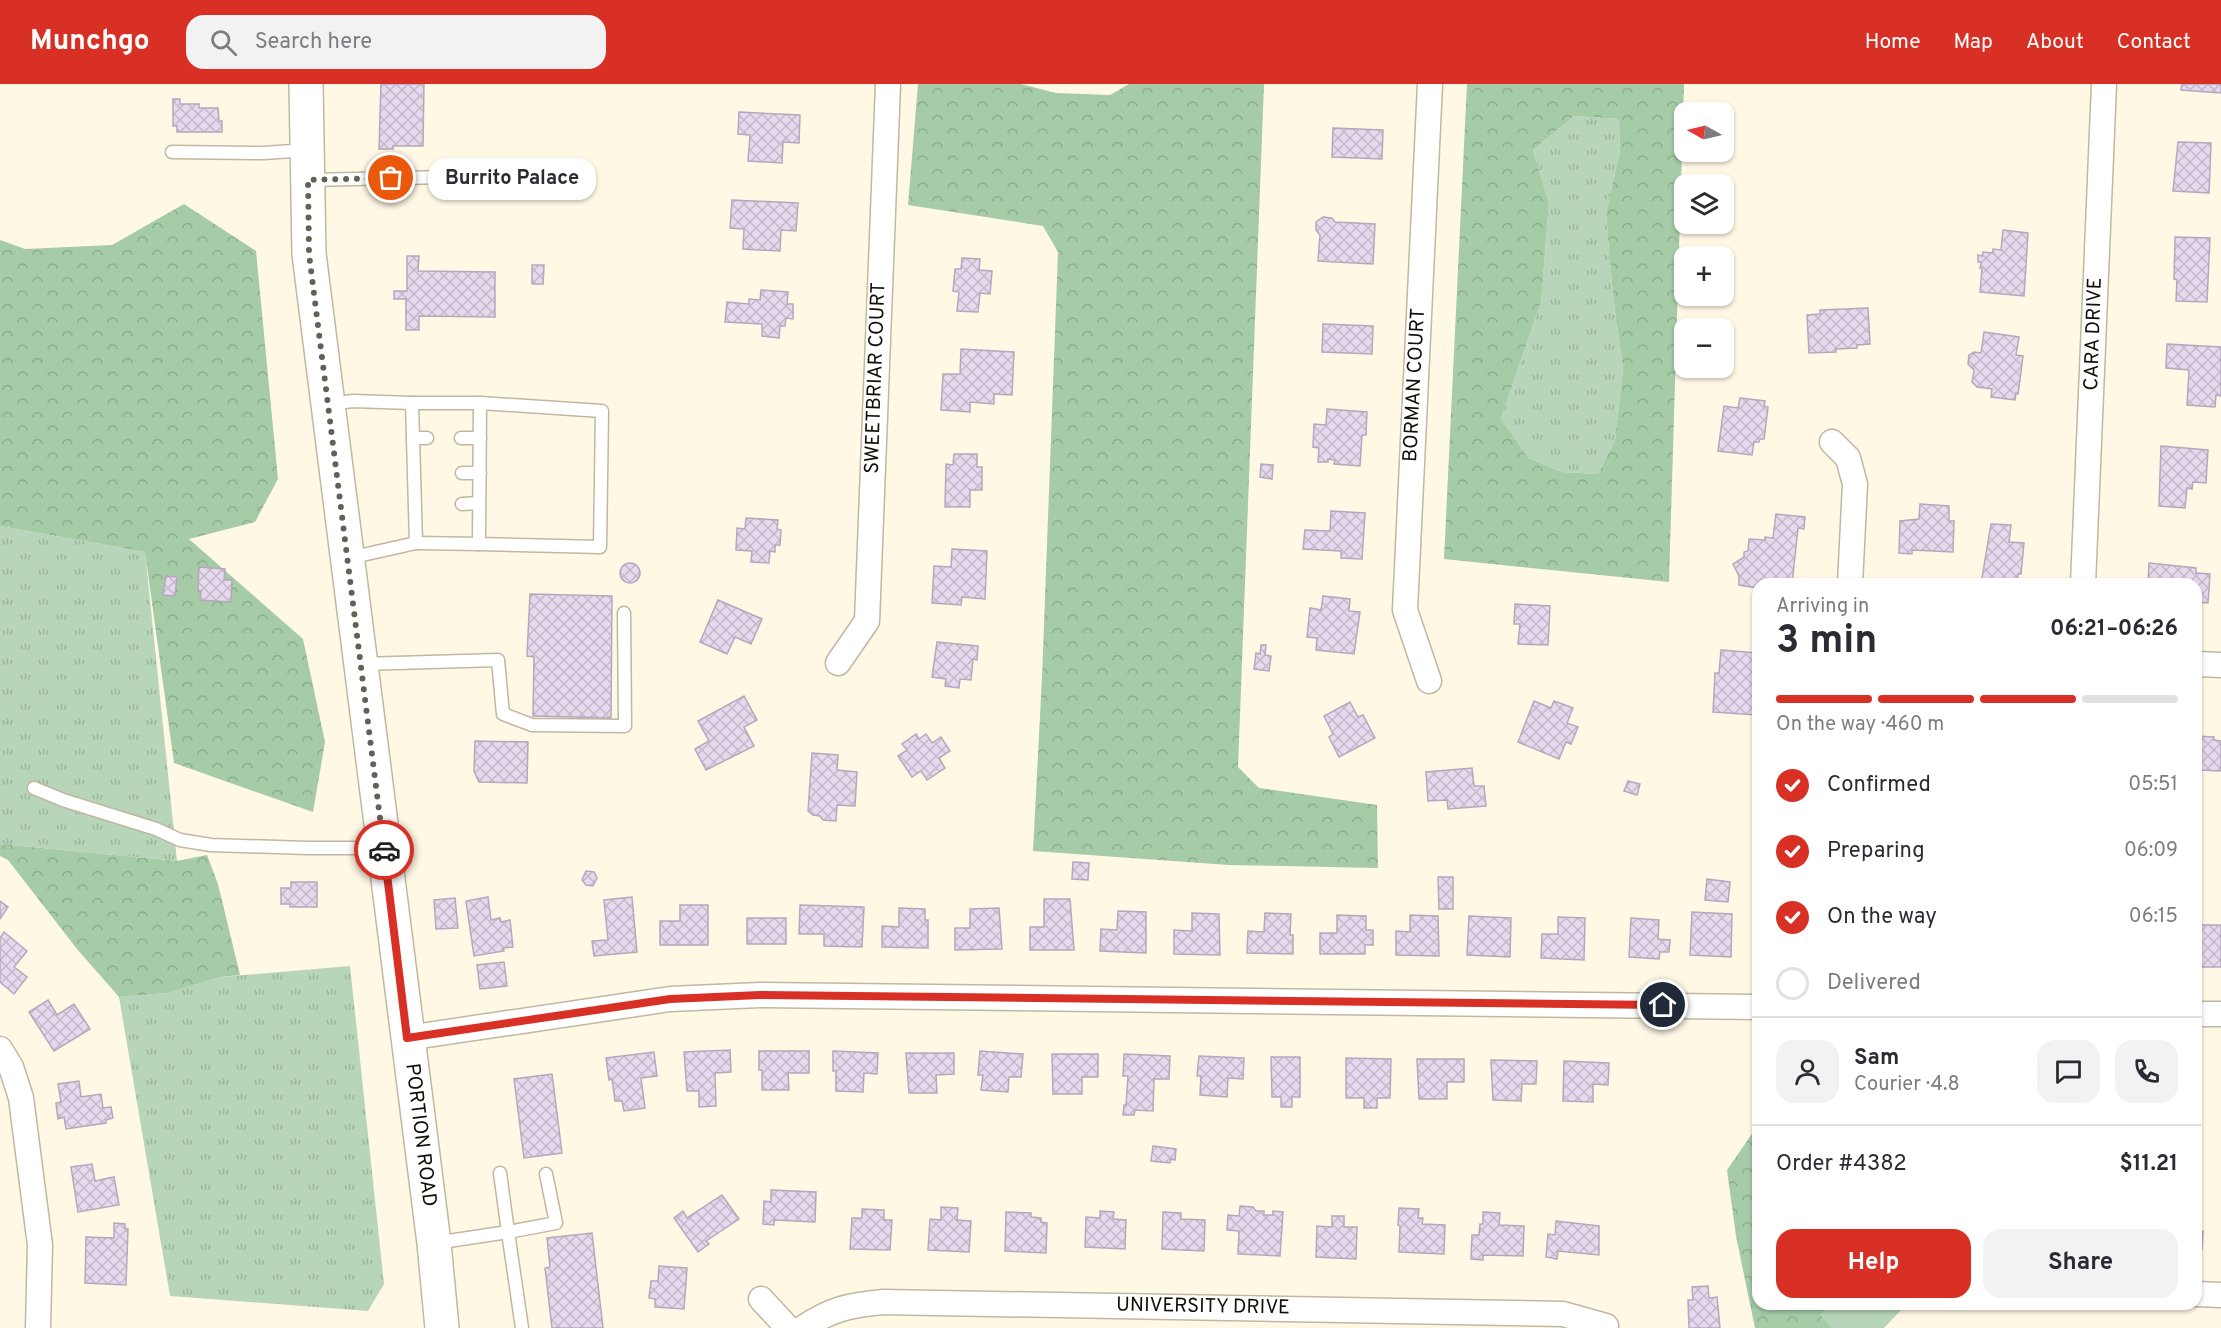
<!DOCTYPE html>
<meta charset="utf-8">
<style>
body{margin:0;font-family:Overpass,sans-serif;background:#f2f2f3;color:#2b2b33;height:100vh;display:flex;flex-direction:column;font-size:22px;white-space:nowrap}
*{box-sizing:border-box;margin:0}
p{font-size:20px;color:#7c7c81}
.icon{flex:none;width:33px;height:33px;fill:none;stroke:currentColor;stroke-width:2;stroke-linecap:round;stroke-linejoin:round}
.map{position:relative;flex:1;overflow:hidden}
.drawer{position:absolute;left:1752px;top:494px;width:450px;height:732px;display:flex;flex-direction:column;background:#fff;border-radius:18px;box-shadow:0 2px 4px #0004}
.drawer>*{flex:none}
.needle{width:39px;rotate:278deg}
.controls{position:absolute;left:1674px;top:18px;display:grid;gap:12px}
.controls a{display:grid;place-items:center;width:60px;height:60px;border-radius:12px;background:#fff;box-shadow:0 2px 4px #0004;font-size:30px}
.pin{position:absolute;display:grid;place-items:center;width:51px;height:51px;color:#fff;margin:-26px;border:3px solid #fff;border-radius:50%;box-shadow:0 2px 6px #0007}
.courier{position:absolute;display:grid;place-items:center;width:60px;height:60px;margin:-30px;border:4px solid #d93025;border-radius:50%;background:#fff;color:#222;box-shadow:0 2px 8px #0007}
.bubble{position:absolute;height:42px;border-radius:18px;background:#fff;box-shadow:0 2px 4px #0004;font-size:20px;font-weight:700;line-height:42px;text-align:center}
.headline em{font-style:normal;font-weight:700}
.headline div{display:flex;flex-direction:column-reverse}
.headline{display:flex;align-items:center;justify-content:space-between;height:102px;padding:0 24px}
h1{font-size:39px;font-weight:700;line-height:45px}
.bar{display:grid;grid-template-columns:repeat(4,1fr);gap:9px 6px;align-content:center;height:72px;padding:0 24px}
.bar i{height:8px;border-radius:4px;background:#e1e1e2}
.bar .selected{background:#d93025}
.bar p{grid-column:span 4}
.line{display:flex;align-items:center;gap:15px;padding:0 24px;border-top:2px solid #e1e1e2}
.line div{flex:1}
.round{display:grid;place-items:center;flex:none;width:63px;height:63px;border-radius:18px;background:#f2f2f3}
ol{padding:0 24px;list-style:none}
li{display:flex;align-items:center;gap:18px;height:66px}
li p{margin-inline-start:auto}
li .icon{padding:6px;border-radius:50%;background:#d93025;color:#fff;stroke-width:4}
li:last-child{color:#7c7c81}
li i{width:33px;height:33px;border:3px solid #e1e1e2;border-radius:50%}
.action{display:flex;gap:12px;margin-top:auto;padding:12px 24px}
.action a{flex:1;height:69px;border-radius:18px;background:#d93025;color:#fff;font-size:24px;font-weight:700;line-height:69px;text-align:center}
.action a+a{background:#f2f2f3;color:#2b2b33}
header{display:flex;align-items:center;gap:36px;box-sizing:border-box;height:84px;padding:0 30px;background:#d93025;color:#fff}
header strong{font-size:28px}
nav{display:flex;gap:33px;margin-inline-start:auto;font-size:21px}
.search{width:420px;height:54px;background:#f2f2f3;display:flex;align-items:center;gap:15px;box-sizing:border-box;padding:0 21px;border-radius:18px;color:#7c7c81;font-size:22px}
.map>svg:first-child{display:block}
.grass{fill:url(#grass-tufts)}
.forest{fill:url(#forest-crowns);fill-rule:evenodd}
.garden{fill:#b7d5b8}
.building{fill:url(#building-cross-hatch);stroke:#b5a8bc;stroke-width:1.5}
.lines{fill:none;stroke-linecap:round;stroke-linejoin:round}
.service-casing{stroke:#c0b8a1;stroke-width:15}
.minor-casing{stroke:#c0b8a1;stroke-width:27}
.primary-casing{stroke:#c0b8a1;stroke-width:36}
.service{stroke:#fff;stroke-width:12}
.minor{stroke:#fff;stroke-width:24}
.primary{stroke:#fff;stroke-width:33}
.done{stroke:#646054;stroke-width:6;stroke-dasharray:0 10.8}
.route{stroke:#d93025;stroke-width:8}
.labels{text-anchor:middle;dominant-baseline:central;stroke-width:4.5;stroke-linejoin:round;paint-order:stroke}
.street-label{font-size:20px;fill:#100e06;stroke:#fff}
</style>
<header>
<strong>Munchgo</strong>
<div class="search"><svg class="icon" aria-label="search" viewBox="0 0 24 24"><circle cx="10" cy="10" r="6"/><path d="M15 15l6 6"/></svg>Search here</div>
<nav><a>Home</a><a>Map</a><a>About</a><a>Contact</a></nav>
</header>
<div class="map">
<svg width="2221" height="1244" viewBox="0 0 2221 1244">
<defs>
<pattern id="grass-tufts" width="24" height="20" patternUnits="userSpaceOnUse" patternTransform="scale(1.5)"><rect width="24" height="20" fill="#b7d5b8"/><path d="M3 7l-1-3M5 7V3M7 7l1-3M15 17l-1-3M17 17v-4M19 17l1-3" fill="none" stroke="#9cb69d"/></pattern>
<pattern id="forest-crowns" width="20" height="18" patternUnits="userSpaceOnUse" patternTransform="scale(1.5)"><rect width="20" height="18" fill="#a5cba7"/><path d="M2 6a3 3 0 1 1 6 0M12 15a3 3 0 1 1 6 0" fill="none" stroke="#8dad8e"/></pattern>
<pattern id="building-cross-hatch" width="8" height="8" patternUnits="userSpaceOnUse" patternTransform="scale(1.5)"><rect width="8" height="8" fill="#e6d8ed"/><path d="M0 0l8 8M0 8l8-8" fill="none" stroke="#c4b8ca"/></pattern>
</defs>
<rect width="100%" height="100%" fill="#fff8e5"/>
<g class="grass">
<path d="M1574,32L1619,35L1620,66L1606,130L1613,211L1623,285L1615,356L1598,390L1562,388L1528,374L1501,334L1541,218L1549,119L1533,66Z"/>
<path d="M0,442L145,468L177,777L0,760Z"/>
<path d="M350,882L384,1200L368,1227L170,1212L119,913L167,909L221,893Z"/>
</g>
<g class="forest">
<path d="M918,0H1021L1056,9L1110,11L1129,0H1264L1238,683L1259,704L1377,721L1378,784L1229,781L1033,767L1042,594L1058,168L1043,142L908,121Z"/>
<path d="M1467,0H1684L1669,498L1444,475ZM1574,32L1619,35L1620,66L1606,130L1613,211L1623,285L1615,356L1598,390L1562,388L1528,374L1501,334L1541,218L1549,119L1533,66Z"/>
<path d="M184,120L256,167L278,395L255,438L189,455L303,555L325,658L313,728L174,679L145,468L0,442V156L25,165L112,161Z"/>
<path d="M0,760L177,777L207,771L218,800L240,891L221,893L167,909L119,913L77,865L8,776L0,772Z"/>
<path d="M1758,1041V1220H1845L1851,1244H1755L1736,1152L1727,1086Z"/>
</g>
<path class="garden" d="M1831,1220H1907L1884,1244H1832L1820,1231Z"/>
<g class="building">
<path d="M381,0H424L423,62H393V65H379Z"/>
<path d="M2182,0H2221V9L2181,6Z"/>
<path d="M173,15H180V20H199V24H218L219,37H222V48H177V42H173Z"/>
<path d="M739,28L800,31L799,59L783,58L782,79L748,77L750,51L738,50Z"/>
<path d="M1333,44L1383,46L1382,75L1332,73Z"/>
<path d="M2178,58L2211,59L2209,109L2173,107Z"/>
<path d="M732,116L798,119L796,147L781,146L780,167L743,165L744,145L730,144Z"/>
<path d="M1323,133L1332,134L1335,138L1375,140L1373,180L1318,177L1320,151L1316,146V138Z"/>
<path d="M2003,146L2028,149L2024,212L1980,208L1982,184H1980L1981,178H1978V171L1982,172L1983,168L1993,169V165L2001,166Z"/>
<path d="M2175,153L2210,154L2207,218L2176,217L2177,196L2174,195Z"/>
<path d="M407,172H419L418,187L495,188V233L419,232V246H406V215H394V207H407Z"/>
<path d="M962,174L980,175L979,186L992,187L990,210L980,209L978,228L957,227L959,208L953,207L955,185H961Z"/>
<path d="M532,181H544L543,200H532Z"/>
<path d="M761,206L788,208L787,220H793V235L786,234L785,242H780L779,254L762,252V240L725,238L727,218L749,220V215L760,216Z"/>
<path d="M1868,224L1870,260L1857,261V264L1836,265V268L1809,269L1807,231L1820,230V226Z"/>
<path d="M1323,240L1373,242L1372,270L1322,268Z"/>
<path d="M1984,248L2019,253L2016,271L2023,272L2018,310L2016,309L2015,316L1991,313L1992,305L1977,303L1972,298L1974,286L1968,280L1969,271L1974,268L1981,269Z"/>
<path d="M2167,260L2221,263V312L2216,311L2215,323L2187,321L2189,286L2166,284Z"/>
<path d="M961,265L1014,268L1012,311L994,310V320L970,318V328L941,326L943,290H960Z"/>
<path d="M1740,314L1765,317L1764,322L1768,323L1764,355H1760L1759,358H1754L1752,371L1718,367L1724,322L1738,324Z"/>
<path d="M1327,325L1367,328L1366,351H1362L1360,382L1334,380L1335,376L1328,375V378H1318L1319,364L1313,363L1314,340L1326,341Z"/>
<path d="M2161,362L2208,366L2206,399L2193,398L2192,405L2187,404L2185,424L2159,422Z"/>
<path d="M954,370H977V383H982V406H970V423H945L946,380L953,381Z"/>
<path d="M1261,380L1273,381L1272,395L1260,393Z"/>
<path d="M1920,420L1949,422V437H1954L1953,468L1912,466V470L1899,469L1900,437L1919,435Z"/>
<path d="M1331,427L1365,429L1362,475L1341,474V467L1303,465L1305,446L1330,447Z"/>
<path d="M1776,430L1805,433L1804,445L1798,444L1792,500H1758V504L1739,501V492L1733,480L1744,473V468L1748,467L1749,455L1765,456V453L1773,454Z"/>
<path d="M746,434L778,436L777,445L781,446L780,461H775V468L770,467L769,479L751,478L752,467L736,466L737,444L745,445Z"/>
<path d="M1991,440L2011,441L2009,458L2024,459L2021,490H2018L2017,500H1981Z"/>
<path d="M952,465L987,467L985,515L962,513L961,521L932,519L934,482L951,483Z"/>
<circle cx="630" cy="489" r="10"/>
<path d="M2149,479L2196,484V489L2210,490L2208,519L2196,518V500H2148Z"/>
<path d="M199,483L225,485L224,496H232L231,518L200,516L201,507L198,506Z"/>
<path d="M166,492L177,493L175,512L163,511Z"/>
<path d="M530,510L612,512L611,634L533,632L534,573L527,572Z"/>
<path d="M1323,512L1350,515L1349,527L1360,528L1354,570L1316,566L1317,554L1307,553L1310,524L1321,526Z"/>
<path d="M718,516L762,535L751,560L735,553L727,570L700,558Z"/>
<path d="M1515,520L1550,522L1548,561L1518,560L1520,540H1514Z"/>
<path d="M937,558L978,562L977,576L973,575L971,596L960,595L959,604L945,602L946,595L932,593Z"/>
<path d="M1261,561H1266L1265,571L1271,572L1269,587L1254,585L1256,569L1260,570Z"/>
<path d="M1721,566L1758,569V631L1713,628L1715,589H1719Z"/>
<path d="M744,612L757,636L744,643L754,662L706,686L695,665L709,657L698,637Z"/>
<path d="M1534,617L1551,624L1554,617L1573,624L1567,639L1578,643L1571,660L1566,658L1559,675L1518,658Z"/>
<path d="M1350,618L1358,633L1363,631L1375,654L1339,673L1329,653L1333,650L1324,632Z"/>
<path d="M916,650L919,655L926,650L932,659L941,653L950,667L939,674L945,684L927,696L921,687L912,693L898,672L907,666L902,660Z"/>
<path d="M2196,652L2214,653V656L2221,657V687L2201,686V682L2196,681Z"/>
<path d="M475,657L528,658L527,699L479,698L474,687Z"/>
<path d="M812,669L838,671L837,686L857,688L855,722L837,721L836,737L823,736L820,732L813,731L808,727Z"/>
<path d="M1472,684L1474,702H1484L1486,722L1448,725L1447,716L1428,717L1426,688Z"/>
<path d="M1628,697L1640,700L1637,711L1624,707Z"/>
<path d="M1073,778L1089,779L1088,796L1072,795Z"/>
<path d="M586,787L594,788L597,794L593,802L586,801L582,796Z"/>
<path d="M1438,793H1453V825H1439Z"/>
<path d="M1707,795L1730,798L1728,818L1705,816Z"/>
<path d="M291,798H317V823H290V820H281V804H291Z"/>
<path d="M488,813L491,836L500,834L501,838L510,836L513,863L503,864L504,867L474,872L466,817Z"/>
<path d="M632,813L637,868L594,872L592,857L608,856L604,816Z"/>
<path d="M455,814L458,844L436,845L434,816Z"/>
<path d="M1044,815H1070L1074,866H1030V843H1044Z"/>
<path d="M0,817L8,823L0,835Z"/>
<path d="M680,821H708V861H660V837H680Z"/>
<path d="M800,821L864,823L862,863L824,862V850H799Z"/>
<path d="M899,824L925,825V836H928V864L882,863V842L899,843Z"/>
<path d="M999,824L1002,865L955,866V844H970V825Z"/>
<path d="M1118,827L1146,828V869L1100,867L1101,845L1117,846Z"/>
<path d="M1692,828L1732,830L1731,873L1690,871Z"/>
<path d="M1192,829L1219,830L1220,871L1174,870V846L1192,847Z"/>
<path d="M1265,829L1291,830L1290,851H1293V870L1247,869L1248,847L1264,848Z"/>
<path d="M1337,831L1366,832V846H1373V861H1365V870H1320V849H1337Z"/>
<path d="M1410,831L1438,832L1439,872L1396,871V847L1410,848Z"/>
<path d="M1469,832L1511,834L1510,873L1467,871Z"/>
<path d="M1558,833L1585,834L1584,876L1541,874L1542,850H1558Z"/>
<rect x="747" y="834" width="39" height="26"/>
<path d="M1631,834L1659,836L1658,855L1670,856L1669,868H1660L1659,875L1629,873Z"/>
<path d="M2197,841H2221V883H2196Z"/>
<path d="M4,848L27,867L14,883L27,893L14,910L0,898V854Z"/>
<path d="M504,878L507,902L480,905L477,881Z"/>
<path d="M48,916L57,931L74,920L90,945L54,967L29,928Z"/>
<path d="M730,966L731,988L715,989L716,1022L699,1023V1007H687L684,968Z"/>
<path d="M759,967H809V989H788L789,1006H762V986H759Z"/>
<path d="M833,967L878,969L877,990L864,989L863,1008L836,1007V987H833Z"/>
<path d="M980,967L1023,970L1021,993H1009L1008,1008L981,1006L983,991H978Z"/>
<path d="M654,968L657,992L641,994L645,1024L624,1027L622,1017H615L612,995L609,996L606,974Z"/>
<path d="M906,969H954V990L936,991L937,1009H909Z"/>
<path d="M1052,970H1098V993H1082V1010H1053Z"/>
<path d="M1124,970L1170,972L1169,995H1154L1153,1027L1135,1026L1134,1031H1123L1124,1021H1126L1128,992H1123Z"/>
<path d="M1199,972L1244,974L1243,995L1228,994L1227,1013L1200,1011L1201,992H1197Z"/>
<path d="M1271,973H1300V1013H1292V1023H1281V1013H1272Z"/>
<path d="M1346,974L1391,975L1390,1014H1377V1024H1364V1014H1346Z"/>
<path d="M1417,975H1464V998H1447V1015H1419Z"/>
<path d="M1491,976L1537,977L1536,1000H1522L1521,1017L1493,1016Z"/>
<path d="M1564,977L1609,979L1608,1001L1593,1000V1018L1563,1017Z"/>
<path d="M2196,987H2199L2197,1008H2196Z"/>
<path d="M552,990L562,1069L524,1074L514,995Z"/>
<path d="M79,997L81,1013L101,1010L103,1024L111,1023L113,1034L106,1036V1039L66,1045L64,1033L58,1035L56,1019L61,1018L58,1000Z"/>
<path d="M1153,1062L1176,1065L1175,1076L1171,1075L1170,1079L1151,1077Z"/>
<path d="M92,1080L95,1097L114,1093L119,1121L78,1128L71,1083Z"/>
<path d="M771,1106L816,1108L815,1138L774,1136V1141L763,1140L764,1117L771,1118Z"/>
<path d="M722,1111L739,1135L706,1157L709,1160L698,1168L674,1134L683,1127L687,1134Z"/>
<path d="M1240,1122L1253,1123L1256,1127H1264V1131H1273V1127L1283,1128L1280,1172L1238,1170L1239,1147L1227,1146L1228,1131L1239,1132Z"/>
<path d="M941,1123L958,1124L957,1136L971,1137L969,1168L928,1166L930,1135L941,1136Z"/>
<path d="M1399,1124L1419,1125L1418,1134H1423L1422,1140L1445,1141L1444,1170L1399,1168L1400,1142L1398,1141Z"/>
<path d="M862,1125L884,1126V1136H892L890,1166L850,1165L852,1134H862Z"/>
<path d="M2196,1126L2201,1127L2200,1147H2203L2202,1165H2196Z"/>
<path d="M1100,1127L1114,1128L1113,1135L1126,1136L1125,1165L1085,1163L1086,1133L1100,1134Z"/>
<path d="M1006,1128L1031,1129V1133L1041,1134V1138L1047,1139L1046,1169L1005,1167Z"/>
<path d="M1163,1128L1181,1129V1135L1205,1136L1204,1167L1162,1165Z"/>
<path d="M1483,1128L1500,1129L1499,1141L1524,1142L1523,1172L1483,1171V1176L1471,1175L1472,1151H1479L1480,1140H1483Z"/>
<path d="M1332,1132H1344V1143H1357L1356,1175L1316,1173L1317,1142L1332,1143Z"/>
<path d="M1556,1137L1599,1142V1171L1558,1167L1557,1175L1546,1173L1548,1150L1555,1151Z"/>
<path d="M114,1139L125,1140V1144L128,1145L126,1201L85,1199L86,1153L114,1154Z"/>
<path d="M592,1149L603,1244H552L545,1184L550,1183L547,1154Z"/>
<path d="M659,1182L687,1184L684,1225L655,1223V1215L649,1214L651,1197H658Z"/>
<path d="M1708,1202L1709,1214L1717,1213L1720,1244H1689L1688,1216H1693L1692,1203Z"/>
</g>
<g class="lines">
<g class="service-casing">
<g id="service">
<path d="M172,68L264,69L306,66"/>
<path d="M309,96L446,93"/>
<path d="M412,319H480L479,460L416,459"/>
<path d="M329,320L353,317L412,319L416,459L349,474"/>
<path d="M413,354H427"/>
<path d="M461,354H480"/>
<path d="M462,389H480"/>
<path d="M462,420L479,419"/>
<path d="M479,460L600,463L602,327L480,319"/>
<path d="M362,580L498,576L503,630L532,641L625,642L624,529"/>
<path d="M34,704L63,716L156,745L180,756L211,761L307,764H382"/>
<path d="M500,1089L508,1148L556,1139L546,1090"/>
<path d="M435,1159L508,1148L522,1244"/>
</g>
</g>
<g class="minor-casing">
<g id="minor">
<path d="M1832,358L1848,374L1855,400L1850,500"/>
<path d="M2083,500L2104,0"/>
<path d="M838,579L867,537L888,0"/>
<path d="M2196,580L2221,581"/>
<path d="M1429,597L1405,526L1430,0"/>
<path d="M2196,930H2221"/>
<path d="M407,954L670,915L760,911L1758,923"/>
<path d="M0,965L11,983L21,1014L40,1161L38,1244"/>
<path d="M2196,1210L2221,1211"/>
<path d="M761,1215L788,1244"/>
<path d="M803,1244C831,1225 850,1221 883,1218L1563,1230L1606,1242L1605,1244"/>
</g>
</g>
<g class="primary-casing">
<path id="primary" d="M306,0L309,170L434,1159L442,1244"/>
</g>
<use href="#service" class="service"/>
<use href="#minor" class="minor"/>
<use href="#primary" class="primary"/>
</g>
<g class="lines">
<path class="done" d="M384,766L309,170L308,96L391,94"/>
<path class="route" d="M384,766L407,954L670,915L760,911L1663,921"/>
</g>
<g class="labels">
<g class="street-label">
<text transform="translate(2094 250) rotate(-88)">CARA DRIVE</text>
<text transform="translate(876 294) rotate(-88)">SWEETBRIAR COURT</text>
<text transform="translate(1415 301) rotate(-87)">BORMAN COURT</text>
<text transform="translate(420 1051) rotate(83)">PORTION ROAD</text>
<text transform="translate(1203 1223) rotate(1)">UNIVERSITY DRIVE</text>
</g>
</g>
</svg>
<div class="controls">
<a><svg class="needle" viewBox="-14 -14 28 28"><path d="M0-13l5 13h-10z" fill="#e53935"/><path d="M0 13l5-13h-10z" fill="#7c7c81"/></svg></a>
<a><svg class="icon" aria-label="layers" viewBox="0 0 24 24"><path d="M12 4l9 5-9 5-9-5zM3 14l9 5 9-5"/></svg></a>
<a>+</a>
<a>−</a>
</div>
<div class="pin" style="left:391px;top:94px;background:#ea580c"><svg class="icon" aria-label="bag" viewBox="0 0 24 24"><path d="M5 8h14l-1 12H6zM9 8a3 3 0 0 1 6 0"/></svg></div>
<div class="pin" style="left:1663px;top:921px;background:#1f2937"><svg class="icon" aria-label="home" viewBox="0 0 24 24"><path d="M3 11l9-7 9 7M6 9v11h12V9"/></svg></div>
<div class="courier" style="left:384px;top:766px"><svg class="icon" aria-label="car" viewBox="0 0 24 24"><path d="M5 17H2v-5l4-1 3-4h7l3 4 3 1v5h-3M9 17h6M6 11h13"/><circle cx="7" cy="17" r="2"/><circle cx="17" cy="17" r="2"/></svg></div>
<div class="bubble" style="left:428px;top:74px;width:168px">Burrito Palace</div>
<section class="drawer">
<div class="headline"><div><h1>3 min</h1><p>Arriving in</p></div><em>06:21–06:26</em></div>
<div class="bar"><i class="selected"></i><i class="selected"></i><i class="selected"></i><i></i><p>On the way · 460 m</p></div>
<ol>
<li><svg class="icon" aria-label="check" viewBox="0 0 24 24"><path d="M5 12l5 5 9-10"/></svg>Confirmed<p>05:51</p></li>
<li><svg class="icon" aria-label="check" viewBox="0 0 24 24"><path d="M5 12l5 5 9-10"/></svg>Preparing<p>06:09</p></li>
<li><svg class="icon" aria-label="check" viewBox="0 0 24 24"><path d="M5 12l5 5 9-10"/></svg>On the way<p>06:15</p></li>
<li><i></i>Delivered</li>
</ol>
<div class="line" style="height:108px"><a class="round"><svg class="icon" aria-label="person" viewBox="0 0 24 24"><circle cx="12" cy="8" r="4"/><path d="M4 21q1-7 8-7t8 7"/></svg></a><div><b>Sam</b><p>Courier · 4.8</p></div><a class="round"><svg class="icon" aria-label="chat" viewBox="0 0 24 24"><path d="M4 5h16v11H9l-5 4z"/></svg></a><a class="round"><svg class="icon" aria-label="phone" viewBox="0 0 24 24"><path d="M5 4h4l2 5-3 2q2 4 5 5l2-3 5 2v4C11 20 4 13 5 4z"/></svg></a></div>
<div class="line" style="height:78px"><div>Order #4382</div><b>$11.21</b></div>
<div class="action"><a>Help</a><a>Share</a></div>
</section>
</div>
